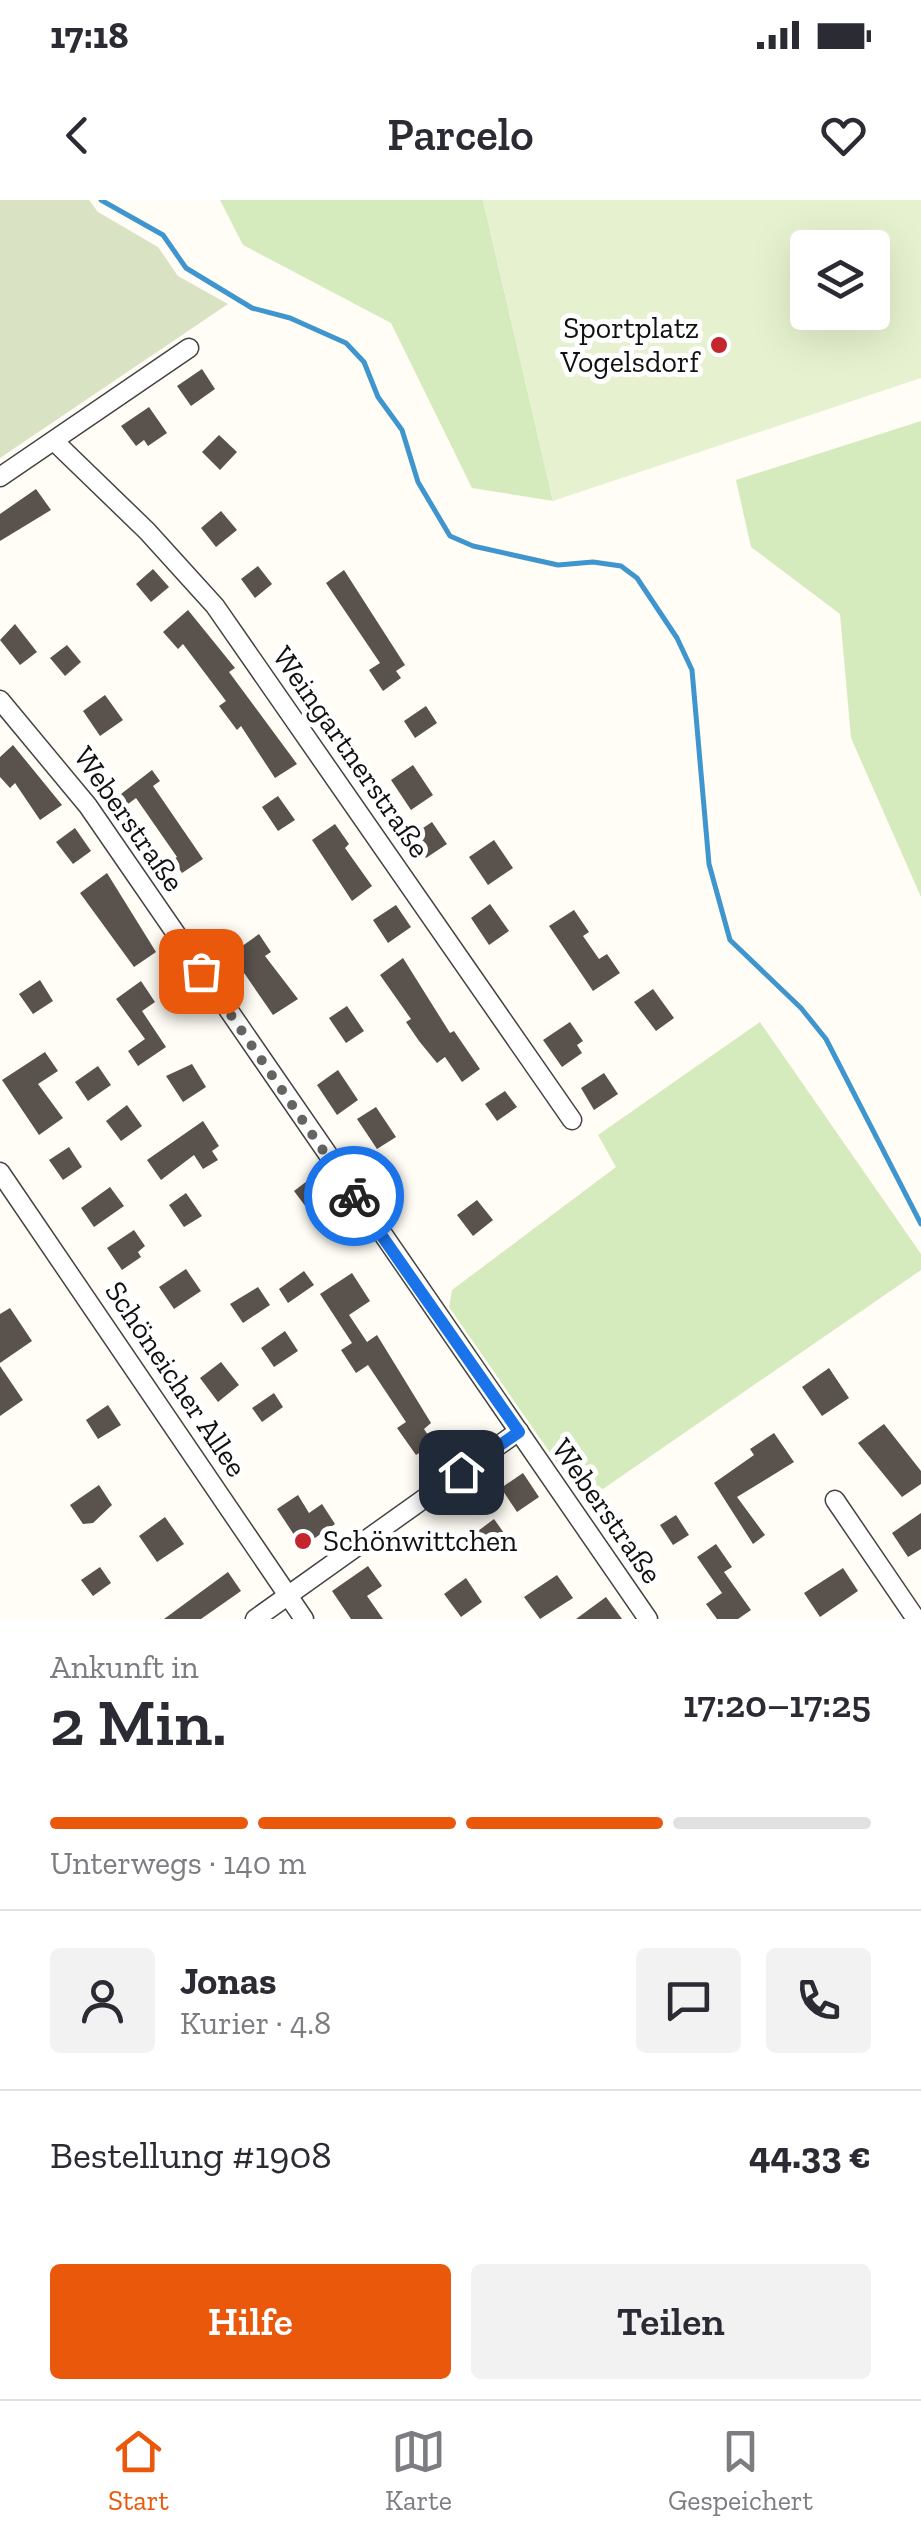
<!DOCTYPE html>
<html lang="de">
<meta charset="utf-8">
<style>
body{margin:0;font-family:"Zilla Slab",serif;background:#f2f2f3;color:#2b2b33;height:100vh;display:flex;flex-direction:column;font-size:38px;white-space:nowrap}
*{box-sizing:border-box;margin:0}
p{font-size:32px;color:#7c7c81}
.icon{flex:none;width:55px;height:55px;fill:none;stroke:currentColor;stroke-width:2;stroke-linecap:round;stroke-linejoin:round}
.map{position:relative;height:1419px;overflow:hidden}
.sheet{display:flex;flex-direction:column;background:#fff;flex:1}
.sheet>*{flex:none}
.tools{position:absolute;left:790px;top:30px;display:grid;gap:20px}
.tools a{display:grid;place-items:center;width:100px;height:100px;border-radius:10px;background:#fff;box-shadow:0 10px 40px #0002;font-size:50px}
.pin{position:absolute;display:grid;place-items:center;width:85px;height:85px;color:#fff;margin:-42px;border-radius:20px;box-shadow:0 5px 15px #0006}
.courier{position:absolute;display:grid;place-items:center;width:100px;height:100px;margin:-50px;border:8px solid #1a73e8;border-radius:50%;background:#fff;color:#222;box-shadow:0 2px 12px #0007}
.overview em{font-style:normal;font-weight:600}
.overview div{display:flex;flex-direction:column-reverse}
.overview{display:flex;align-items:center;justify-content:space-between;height:170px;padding:0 50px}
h1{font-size:65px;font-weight:600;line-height:75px}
.bar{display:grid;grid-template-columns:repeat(4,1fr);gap:15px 10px;align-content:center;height:120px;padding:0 50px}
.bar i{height:12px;border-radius:8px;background:#e1e1e2}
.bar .active{background:#ea580c}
.bar p{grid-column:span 4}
.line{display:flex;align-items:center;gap:25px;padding:0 50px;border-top:2px solid #e1e1e2}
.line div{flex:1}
.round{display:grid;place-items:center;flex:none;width:105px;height:105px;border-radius:10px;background:#f2f2f3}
.button{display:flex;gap:20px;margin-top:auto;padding:20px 50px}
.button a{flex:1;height:115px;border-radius:10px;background:#ea580c;color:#fff;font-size:40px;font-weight:600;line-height:115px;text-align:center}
.button a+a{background:#f2f2f3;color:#2b2b33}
.status{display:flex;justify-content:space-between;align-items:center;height:70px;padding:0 50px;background:#fff;direction:ltr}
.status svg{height:28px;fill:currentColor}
header{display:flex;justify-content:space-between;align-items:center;height:130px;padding:0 50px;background:#fff;font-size:45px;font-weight:600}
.menu{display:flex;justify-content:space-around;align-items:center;height:140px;border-top:2px solid #e1e1e2;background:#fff;font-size:28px;color:#7c7c81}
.menu a{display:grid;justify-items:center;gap:5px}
.menu .active{color:#ea580c}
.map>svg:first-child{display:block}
.green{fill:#d5ebbd}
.cemetery{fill:#d9e3c4}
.pitch{fill:#e6f2cf;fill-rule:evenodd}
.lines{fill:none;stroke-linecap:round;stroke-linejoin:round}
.stream{stroke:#3f96cf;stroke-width:5}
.building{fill:#5a524d}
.minor-casing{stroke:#444;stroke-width:21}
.minor{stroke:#fff;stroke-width:18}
.done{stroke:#646461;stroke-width:10;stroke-dasharray:0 18}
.route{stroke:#1a73e8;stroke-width:12}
.poi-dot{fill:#c4262e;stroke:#fff;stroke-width:4}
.labels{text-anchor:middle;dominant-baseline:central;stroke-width:10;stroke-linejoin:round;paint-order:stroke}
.poi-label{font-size:30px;fill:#111;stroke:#fff;text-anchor:end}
.street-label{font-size:30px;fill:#111;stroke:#fff}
</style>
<div class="status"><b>17:18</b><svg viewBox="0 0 49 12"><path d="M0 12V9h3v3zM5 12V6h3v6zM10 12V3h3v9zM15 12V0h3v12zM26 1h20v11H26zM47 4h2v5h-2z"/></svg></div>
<header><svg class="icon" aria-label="back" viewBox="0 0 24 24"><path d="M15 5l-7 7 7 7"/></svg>Parcelo<svg class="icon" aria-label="heart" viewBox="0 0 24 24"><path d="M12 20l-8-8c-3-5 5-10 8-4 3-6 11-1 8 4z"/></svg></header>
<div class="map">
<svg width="921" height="1419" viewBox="0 0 921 1419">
<rect width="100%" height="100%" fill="#fffdf5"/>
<g class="green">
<path d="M220,0H483L553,301L472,288L391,123L243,45Z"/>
<path d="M921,221V697L851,538L840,414L751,347L736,280Z"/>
<path d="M760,822L921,1054V1070L584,1302L449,1107L452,1090L616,967L598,935Z"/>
</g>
<path class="cemetery" d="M0,0H89L98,12L158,47L178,76L228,104L0,258Z"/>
<path class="pitch" d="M483,0H921V178L553,301ZM808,48H872V112H808Z"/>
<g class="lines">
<path class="stream" d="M101,0L163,35L186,68L252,108L290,118L346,143L364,162L378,197L402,230L418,282L450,336L473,346L558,365L593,362L621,366L637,378L677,438L692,470L709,664L730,740L801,808L826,839L921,1024"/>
</g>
<g class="building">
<path d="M202,169L215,189L191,206L177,186Z"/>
<path d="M149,207L167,233L148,246L144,240L136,246L121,226Z"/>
<path d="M219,235L237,252L220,270L202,252Z"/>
<path d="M36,289L51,310L0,341V314Z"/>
<path d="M221,311L237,330L216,347L201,328Z"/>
<path d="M258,366L272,384L255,398L241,379Z"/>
<path d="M153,369L169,387L151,402L136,384Z"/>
<path d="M344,370L405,465L396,471L401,478L383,491L369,470L380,463L326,383Z"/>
<path d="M188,410L235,468L229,472L297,564L275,578L241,526L237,530L219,506L226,501L183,444L178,449L163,432Z"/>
<path d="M15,424L37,452L20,465L0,440Z"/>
<path d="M67,445L81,462L65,476L50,458Z"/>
<path d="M105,495L123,520L100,536L83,511Z"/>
<path d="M426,506L437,523L415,538L404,521Z"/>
<path d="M13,545L62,605L40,620L15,583L10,588L0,577V557Z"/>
<path d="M413,565L433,595L411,610L391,580Z"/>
<path d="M152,570L160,581L153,586L203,659L182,673L173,660L177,657L136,598L128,604L121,594Z"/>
<path d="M278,596L295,620L278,631L262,607Z"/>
<path d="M432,622L447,644L426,658L411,636Z"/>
<path d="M335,624L349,644L345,648L372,686L352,701L312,640Z"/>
<path d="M75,628L91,651L73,664L56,642Z"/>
<path d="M494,640L513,668L488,685L469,657Z"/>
<path d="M107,673L156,752L134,767L80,693Z"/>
<path d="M490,704L509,731L489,745L471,718Z"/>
<path d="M396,705L411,727L388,743L373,720Z"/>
<path d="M574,710L589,732L583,736L599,759L607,754L620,773L593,791L549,726Z"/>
<path d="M259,734L271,752L265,756L298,799L273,815L231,754Z"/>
<path d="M403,758L450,833L454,831L480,869L462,882L445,857L437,863L419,841L406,822L411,819L380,775Z"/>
<path d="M40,780L53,801L33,814L19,794Z"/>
<path d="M141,781L155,802L142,811L166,847L138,866L128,851L145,839L116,799Z"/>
<path d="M653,789L674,818L656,831L634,802Z"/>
<path d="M347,806L364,831L346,843L329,818Z"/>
<path d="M570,822L583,841L577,845L582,853L562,867L543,840Z"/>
<path d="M45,852L58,871L38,884L63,918L39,935L2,880Z"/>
<path d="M192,864L206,887L183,902L166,876Z"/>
<path d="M98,866L111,885L88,901L75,882Z"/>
<path d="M338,870L358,900L337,915L317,885Z"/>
<path d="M604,873L618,894L594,910L581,888Z"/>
<path d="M505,891L517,907L497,921L485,904Z"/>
<path d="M127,905L142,926L121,941L106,921Z"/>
<path d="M376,907L396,937L377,949L357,919Z"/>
<path d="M203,921L219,946L212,951L218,960L203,969L194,955L161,980L147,960Z"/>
<path d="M69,947L82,967L63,980L49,960Z"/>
<path d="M315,975L330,995L309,1011L294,991Z"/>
<path d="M110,987L124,1006L94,1027L81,1008Z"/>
<path d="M186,993L202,1016L184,1027L169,1005Z"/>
<path d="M477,1000L493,1020L473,1036L457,1015Z"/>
<path d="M134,1030L145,1046L138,1052L141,1057L122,1070L107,1048Z"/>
<path d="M186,1069L201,1091L174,1109L159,1087Z"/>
<path d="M304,1071L314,1085L288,1103L279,1089Z"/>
<path d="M352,1073L370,1101L349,1115L367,1142L377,1135L431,1223L424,1229L434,1244L416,1255L397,1228L406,1222L368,1165L356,1173L341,1150L352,1143L320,1094Z"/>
<path d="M258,1087L270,1105L243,1123L230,1104Z"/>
<path d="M10,1108L32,1141L0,1163V1114Z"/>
<path d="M285,1131L298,1151L274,1167L261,1148Z"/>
<path d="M221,1162L239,1185L218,1202L200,1178Z"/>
<path d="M0,1166L23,1200L0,1216Z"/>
<path d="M829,1168L849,1198L822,1216L802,1187Z"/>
<path d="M274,1193L283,1207L262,1222L252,1208Z"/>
<path d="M108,1205L121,1225L98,1239L86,1220Z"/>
<path d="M884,1224L921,1271V1284L902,1297L858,1243Z"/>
<path d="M774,1233L794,1262L737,1297L765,1335L753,1344L714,1283L754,1255L750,1249Z"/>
<path d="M523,1273L539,1297L517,1312L501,1288Z"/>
<path d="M99,1285L112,1305L93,1323L83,1324L70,1305Z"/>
<path d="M298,1295L309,1313L322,1304L335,1324L302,1347L277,1309Z"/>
<path d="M921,1313V1349L908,1357L892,1333Z"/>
<path d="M676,1315L689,1335L673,1345L660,1325Z"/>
<path d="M165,1317L184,1344L157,1362L139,1336Z"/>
<path d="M494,1319L509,1340L493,1352L478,1331Z"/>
<path d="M716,1344L732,1367L724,1372L751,1410L738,1419H717L706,1404L722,1393L697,1357Z"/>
<path d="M368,1366L382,1386L367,1396L383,1419H351L332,1391Z"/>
<path d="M100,1367L111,1383L93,1396L81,1380Z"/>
<path d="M843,1368L858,1391L820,1417L804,1393Z"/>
<path d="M228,1372L241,1391L201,1419H164Z"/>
<path d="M557,1375L573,1398L540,1419L524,1397Z"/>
<path d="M466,1378L482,1402L461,1417L444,1394Z"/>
<path d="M606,1397L622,1419H576Z"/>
</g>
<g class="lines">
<g class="minor-casing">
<g id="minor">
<path d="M54,241L147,331L215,406L572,920"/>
<path d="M0,277L189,148"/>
<path d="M0,500L88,606L648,1419"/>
<path d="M0,972L304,1419"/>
<path d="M835,1300L916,1419"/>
<path d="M255,1419L519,1231"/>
</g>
</g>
<use href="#minor" class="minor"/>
</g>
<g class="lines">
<path class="done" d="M201,771L354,996"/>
<path class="route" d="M354,996L519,1232L461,1272"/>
</g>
<g class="poi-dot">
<circle cx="719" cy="145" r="10"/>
<circle cx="303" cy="1341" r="10"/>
</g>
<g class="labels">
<g class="poi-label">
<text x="699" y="128">Sportplatz<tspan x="699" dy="34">Vogelsdorf</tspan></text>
<text x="323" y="1341" text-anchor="start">Schönwittchen</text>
</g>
<g class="street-label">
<text transform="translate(351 552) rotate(55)">Weingartnerstraße</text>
<text transform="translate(129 619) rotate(55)">Weberstraße</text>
<text transform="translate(176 1179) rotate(56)">Schöneicher Allee</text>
<text transform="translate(607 1311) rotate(55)">Weberstraße</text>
</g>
</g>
</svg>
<div class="tools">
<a><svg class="icon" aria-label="layers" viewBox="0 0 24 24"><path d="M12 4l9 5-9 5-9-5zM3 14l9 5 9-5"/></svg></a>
</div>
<div class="pin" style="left:201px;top:771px;background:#ea580c"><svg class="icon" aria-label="bag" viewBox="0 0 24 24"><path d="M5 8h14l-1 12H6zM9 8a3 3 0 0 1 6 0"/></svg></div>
<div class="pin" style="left:461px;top:1272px;background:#1f2937"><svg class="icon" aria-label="home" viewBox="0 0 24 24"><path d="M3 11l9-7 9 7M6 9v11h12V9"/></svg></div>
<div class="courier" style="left:354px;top:996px"><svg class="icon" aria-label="bike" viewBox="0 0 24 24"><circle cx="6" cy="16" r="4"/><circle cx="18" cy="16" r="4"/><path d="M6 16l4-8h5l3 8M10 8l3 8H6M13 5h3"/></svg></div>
</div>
<section class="sheet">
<div class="overview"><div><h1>2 Min.</h1><p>Ankunft in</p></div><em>17:20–17:25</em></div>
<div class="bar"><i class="active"></i><i class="active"></i><i class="active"></i><i></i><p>Unterwegs · 140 m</p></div>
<div class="line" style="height:180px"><a class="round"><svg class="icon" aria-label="person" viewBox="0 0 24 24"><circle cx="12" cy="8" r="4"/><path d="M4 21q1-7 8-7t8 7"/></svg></a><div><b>Jonas</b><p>Kurier · 4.8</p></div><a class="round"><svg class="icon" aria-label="chat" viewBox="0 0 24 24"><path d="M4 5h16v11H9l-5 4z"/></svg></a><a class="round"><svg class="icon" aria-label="phone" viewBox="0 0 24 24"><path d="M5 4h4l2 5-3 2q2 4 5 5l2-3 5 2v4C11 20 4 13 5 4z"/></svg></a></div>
<div class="line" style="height:130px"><div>Bestellung #1908</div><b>44.33 €</b></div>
<div class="button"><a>Hilfe</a><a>Teilen</a></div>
</section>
<nav class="menu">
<a class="active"><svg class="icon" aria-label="home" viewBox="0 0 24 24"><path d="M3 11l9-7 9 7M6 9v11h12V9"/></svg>Start</a>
<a><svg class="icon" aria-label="map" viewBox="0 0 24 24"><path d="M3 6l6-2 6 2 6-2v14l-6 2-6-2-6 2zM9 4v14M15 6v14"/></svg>Karte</a>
<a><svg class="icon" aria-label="saved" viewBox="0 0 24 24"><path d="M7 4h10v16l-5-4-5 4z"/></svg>Gespeichert</a>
</nav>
